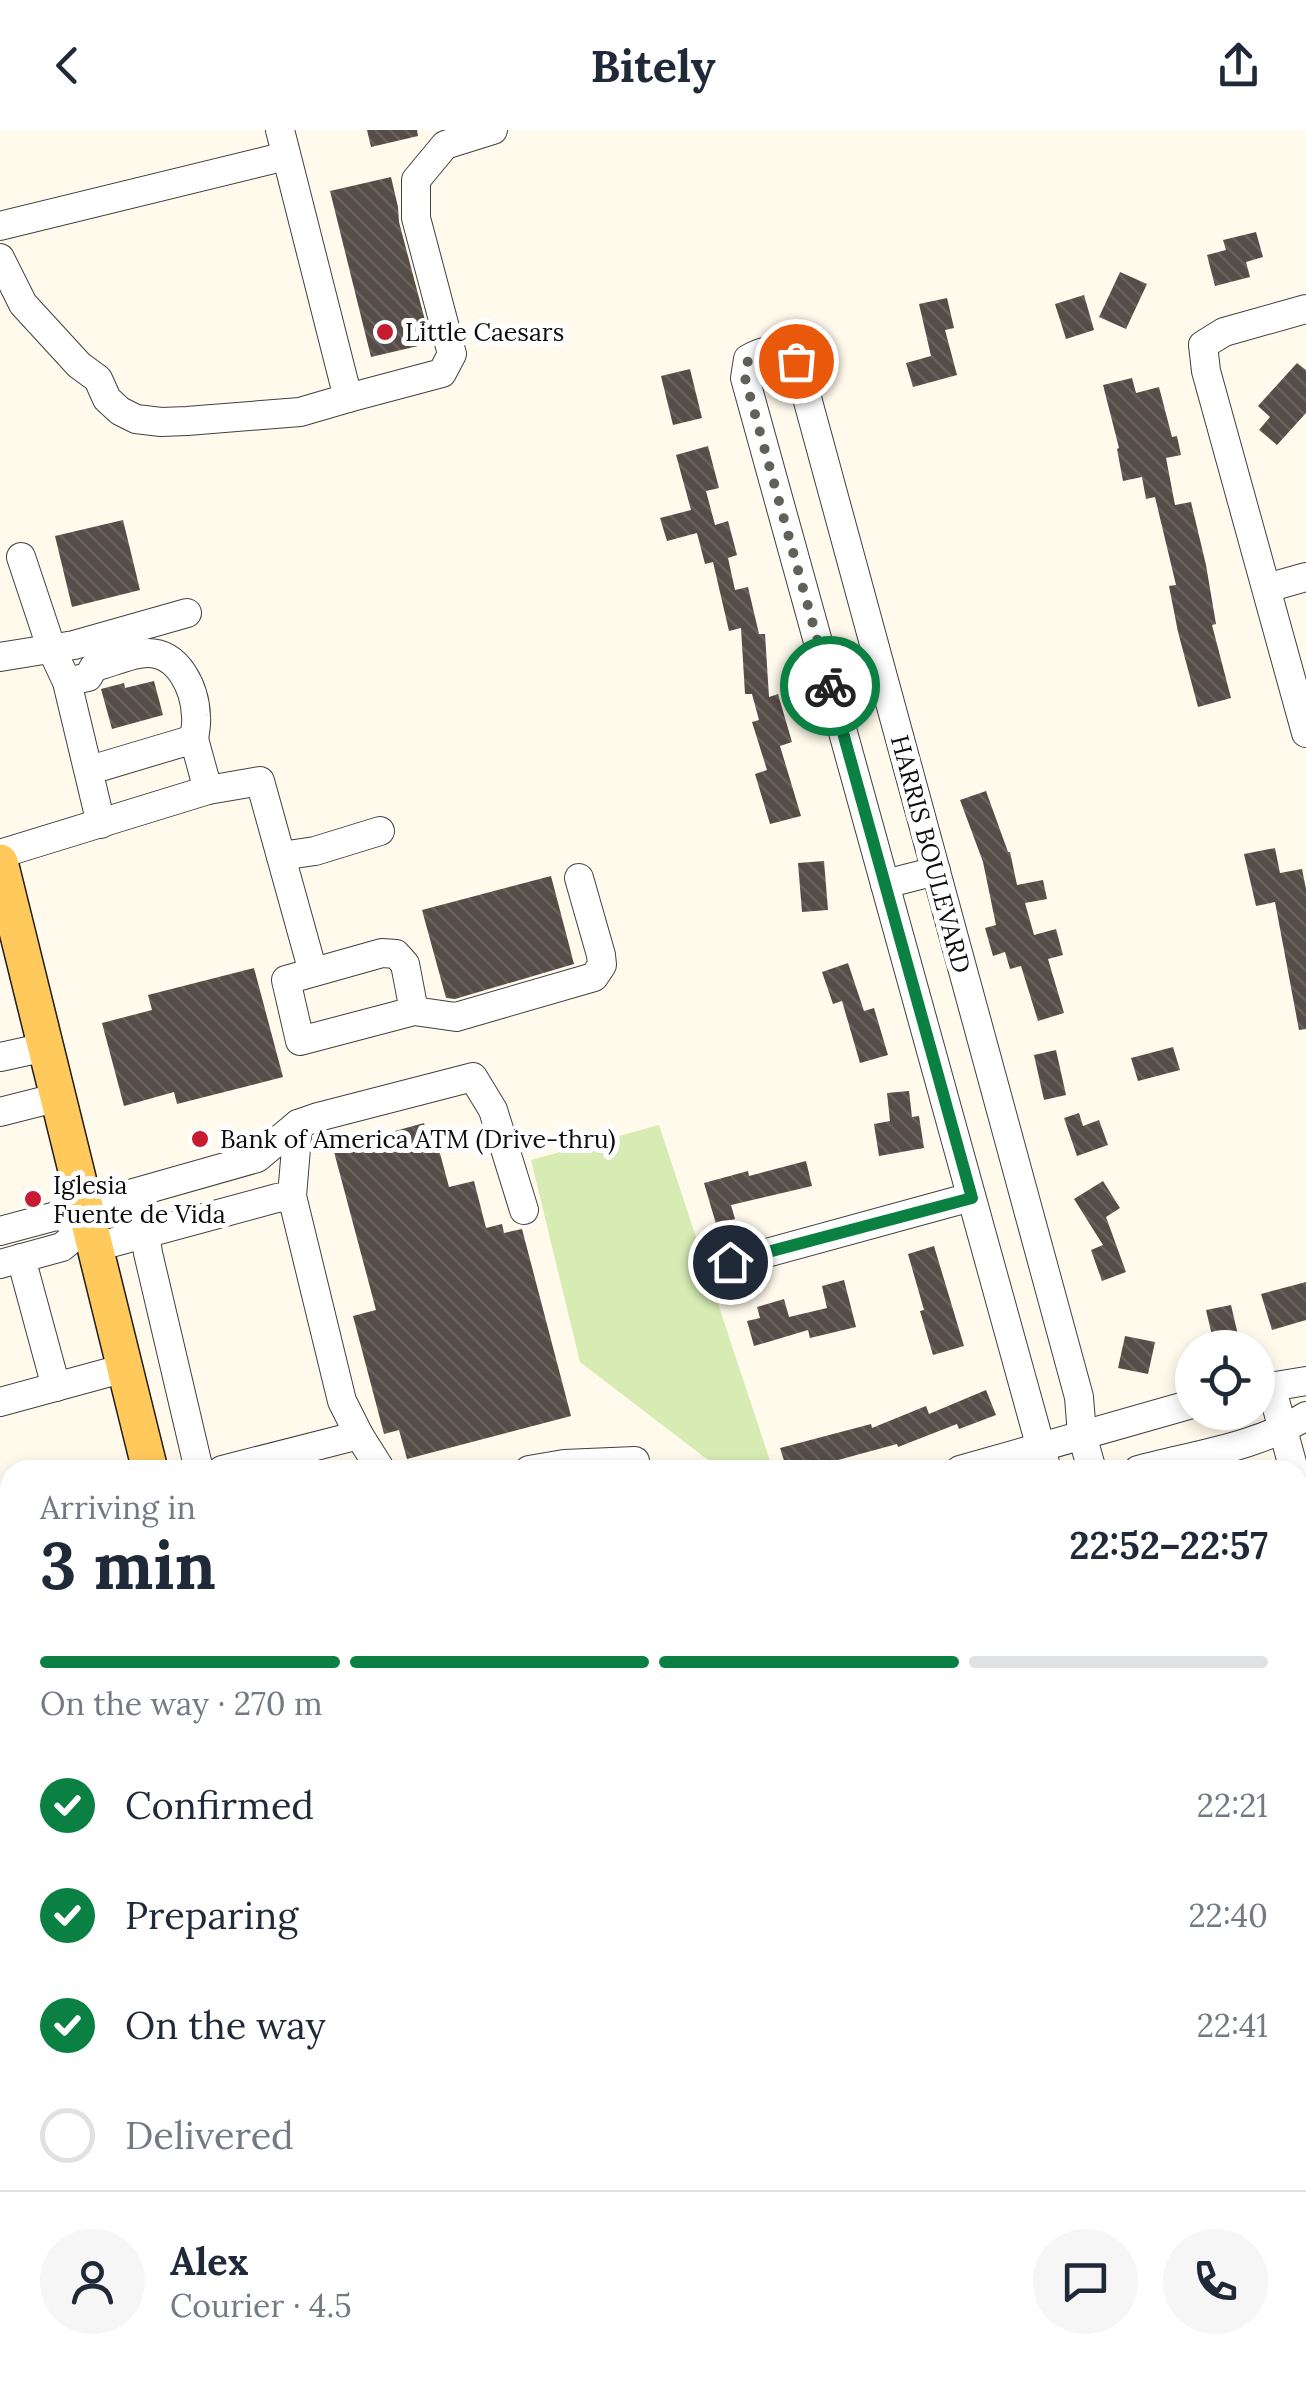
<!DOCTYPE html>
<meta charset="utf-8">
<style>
body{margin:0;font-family:Lora,serif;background:#f6f6f7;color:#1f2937;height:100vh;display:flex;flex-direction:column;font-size:38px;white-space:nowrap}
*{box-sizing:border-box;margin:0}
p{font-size:32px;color:#747a83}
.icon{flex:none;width:55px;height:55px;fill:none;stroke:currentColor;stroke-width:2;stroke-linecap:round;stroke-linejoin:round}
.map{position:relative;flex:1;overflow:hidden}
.panel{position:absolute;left:0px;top:1330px;width:1308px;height:932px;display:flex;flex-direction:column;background:#fff;border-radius:30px 30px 0 0;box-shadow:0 5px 15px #0003}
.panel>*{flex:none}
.controls{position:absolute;left:1175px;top:1200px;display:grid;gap:20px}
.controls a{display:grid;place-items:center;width:100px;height:100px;border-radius:50%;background:#fff;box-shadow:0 5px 15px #0003;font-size:50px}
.pin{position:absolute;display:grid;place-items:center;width:85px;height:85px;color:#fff;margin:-42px;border:5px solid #fff;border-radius:50%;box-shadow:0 2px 10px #0007}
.courier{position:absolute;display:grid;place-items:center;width:100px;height:100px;margin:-50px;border:8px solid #0b8043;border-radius:50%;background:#fff;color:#222;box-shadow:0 2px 12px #0007}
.overview em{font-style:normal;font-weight:800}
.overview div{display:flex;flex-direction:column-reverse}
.overview{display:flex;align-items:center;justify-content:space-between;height:170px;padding:0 40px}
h1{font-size:65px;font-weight:800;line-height:75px}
.bar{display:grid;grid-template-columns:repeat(4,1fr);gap:15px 10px;align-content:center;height:120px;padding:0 40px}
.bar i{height:12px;border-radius:8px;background:#e0e1e3}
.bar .on{background:#0b8043}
.bar p{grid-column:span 4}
.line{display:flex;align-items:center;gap:25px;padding:0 40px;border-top:2px solid #e0e1e3}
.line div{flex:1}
.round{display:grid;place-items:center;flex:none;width:105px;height:105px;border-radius:52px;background:#f6f6f7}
ol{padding:0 40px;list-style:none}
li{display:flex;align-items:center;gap:30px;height:110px}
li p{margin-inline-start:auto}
li .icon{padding:10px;border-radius:50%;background:#0b8043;color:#fff;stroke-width:4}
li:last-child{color:#747a83}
li i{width:55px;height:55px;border:5px solid #e0e1e3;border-radius:50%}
header{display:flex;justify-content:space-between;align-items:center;height:130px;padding:0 40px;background:#fff;font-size:45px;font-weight:800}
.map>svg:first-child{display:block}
.grass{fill:#d6ecb3}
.building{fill:url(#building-back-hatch)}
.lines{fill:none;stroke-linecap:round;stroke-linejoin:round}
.minor-casing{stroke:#404040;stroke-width:30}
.major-casing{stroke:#1e1e1e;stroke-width:38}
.minor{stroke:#fff;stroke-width:28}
.major{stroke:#ffc95c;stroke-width:35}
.done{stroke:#62605b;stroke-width:10;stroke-dasharray:0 18}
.route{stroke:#0b8043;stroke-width:12}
.poi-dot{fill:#c71b32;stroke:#fff;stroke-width:4}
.labels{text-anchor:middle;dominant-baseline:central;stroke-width:10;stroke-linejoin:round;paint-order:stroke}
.poi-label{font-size:25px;fill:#0d0d0d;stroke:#fff;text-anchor:start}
.street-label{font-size:25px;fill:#0d0d0d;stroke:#fff}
</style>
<header><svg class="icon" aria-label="back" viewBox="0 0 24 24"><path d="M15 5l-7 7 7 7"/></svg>Bitely<svg class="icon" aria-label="share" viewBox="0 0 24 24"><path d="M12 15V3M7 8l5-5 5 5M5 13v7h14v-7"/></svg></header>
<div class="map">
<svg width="1306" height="2262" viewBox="0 0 1306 2262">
<defs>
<pattern id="building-back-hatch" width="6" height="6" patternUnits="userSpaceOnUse" patternTransform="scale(2.5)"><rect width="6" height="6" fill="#564c48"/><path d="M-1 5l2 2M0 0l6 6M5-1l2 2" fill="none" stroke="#69615e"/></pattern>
</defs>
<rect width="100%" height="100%" fill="#fffaec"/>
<path class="grass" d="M659,995L773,1340H721L580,1232L531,1030Z"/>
<g class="building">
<path d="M367,0H417L418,6L371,17Z"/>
<path d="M391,47L398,77L399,92L431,213L371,227L330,61Z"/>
<path d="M1256,102L1263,127L1246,132L1250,147L1215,156L1207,125L1226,120L1223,110Z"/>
<path d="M1120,142L1147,154L1126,199L1099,187Z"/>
<path d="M1084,165L1094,200L1066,209L1055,174Z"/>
<path d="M947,168L954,198L945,200L957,245L913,257L906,233L931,226L919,174Z"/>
<path d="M1297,233L1306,240V283L1277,315L1259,300L1270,287L1258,276Z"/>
<path d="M690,239L702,288L673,295L661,246Z"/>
<path d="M1132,248L1136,263L1159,257L1172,307L1177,306L1181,325L1166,328L1175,375L1191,372L1206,435L1216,494L1212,495L1231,568L1198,577L1178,502L1169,456L1176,455L1155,367L1146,369L1142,347L1123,351L1117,319L1119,318L1103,255Z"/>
<path d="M708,316L719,358L706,361L715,395L728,391L737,425L728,428L735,460L748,457L759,504H765L769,567L778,564L792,612L780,616L801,686L770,694L755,644L767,640L752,592L759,590L752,564H745L741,498L729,501L713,432L705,434L697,403L667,411L660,388L691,380L676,325Z"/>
<path d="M123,390L140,460L72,477L55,406Z"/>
<path d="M154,551L163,585L112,599L101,559L124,553L125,558Z"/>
<path d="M986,661L1008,722H1010L1017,755L1043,750L1047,769L1025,773L1034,805L1056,799L1063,825L1048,829L1064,883L1038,891L1021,836L1010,839L1005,822L993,826L985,798L996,795L983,732L960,670Z"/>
<path d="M1275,718L1280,743L1302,739L1306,759V899L1299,900L1275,772L1256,776L1244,724Z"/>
<path d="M824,731L828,780L802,782L798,733Z"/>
<path d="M551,746L574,834L455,869L446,868L422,780Z"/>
<path d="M848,833L864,881L874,878L888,925L860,933L842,871L833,874L822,842Z"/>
<path d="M254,838L283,947L177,974L174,962L124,976L102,893L152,880L148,865Z"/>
<path d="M1173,917L1180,940L1138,951L1131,928Z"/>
<path d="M1056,920L1066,965L1044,970L1034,925Z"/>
<path d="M909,961L912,987L919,986L924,1018L879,1026L874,994L890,991L887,963Z"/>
<path d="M1079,983L1083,996L1099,990L1108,1015L1077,1026L1064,988Z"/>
<path d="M424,993L431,1018L438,1016L449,1057L474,1051L486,1098L502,1094L504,1103L522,1099L571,1286L407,1329L399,1300L384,1304L353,1186L376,1180L333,1018Z"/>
<path d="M806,1031L812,1056L731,1075L735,1089L716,1094L704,1053L748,1041L749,1046Z"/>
<path d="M1103,1051L1120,1078L1106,1087L1126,1142L1102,1151L1091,1120L1103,1115L1074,1069Z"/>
<path d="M934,1116L964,1216L933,1225L920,1181L924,1180L908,1124Z"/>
<path d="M844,1150L856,1197L810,1208L808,1200L754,1216L747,1191L760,1188L757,1177L784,1169L789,1187L827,1178L822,1156Z"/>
<path d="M1306,1152V1190L1272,1200L1261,1164Z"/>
<path d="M1231,1175L1241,1218H1215L1206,1180Z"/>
<path d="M1125,1206L1155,1212L1148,1244L1118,1238Z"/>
<path d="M986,1260L996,1285L959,1299L957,1294L898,1317L897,1314L801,1340H787L780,1318L871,1294L872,1298L926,1276L929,1284Z"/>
</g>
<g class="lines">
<g class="minor-casing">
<g id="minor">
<path d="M0,96L286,26"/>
<path d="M0,128L23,174L79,235L98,249L107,269L120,281L136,289L161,292L187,291L300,282L348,268L280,0"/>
<path d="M1306,179L1224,202L1203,215L1206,241L1306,603"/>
<path d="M348,268L442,243L452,224L416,88V50L445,15L493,0"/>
<path d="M21,427L52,520L67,552L101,694"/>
<path d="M1267,458L1306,447"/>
<path d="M0,527L74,515L187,483"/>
<path d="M67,552L88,547L94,537C111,533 131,523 148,523C179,523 195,559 196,586C197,593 195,602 194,609"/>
<path d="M90,640L194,609L208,660"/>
<path d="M0,724L208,660L260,651L313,842"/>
<path d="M281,726L315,721L380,701"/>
<path d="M885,754L936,741"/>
<path d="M414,881L300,911L286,850L382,823L396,824L405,834L414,881L456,887L594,847L602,835L601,825L579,748"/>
<path d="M0,927L46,917"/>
<path d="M0,982L59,967"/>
<path d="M139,1062L148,1123L199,1340"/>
<path d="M292,1066L298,994"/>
<path d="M0,1101L56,1086L90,1092"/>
<path d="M96,1117L277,1068L292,1066L342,1271L359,1305L381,1340"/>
<path d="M21,1128L56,1257"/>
<path d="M730,1133L971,1067"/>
<path d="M0,1134L62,1117L123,1066L257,1028L298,994L318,987L473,947L493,980L524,1080"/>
<path d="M1271,1256L1294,1340"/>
<path d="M1258,1259L1306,1251"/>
<path d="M0,1272L125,1238"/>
<path d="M222,1340L359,1305"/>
<path d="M529,1340L564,1334L635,1331L637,1340"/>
<path d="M960,1340L1192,1274"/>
<path d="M1047,1340L745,248L748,229C769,217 790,216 800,242L1079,1267L1082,1305L1092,1340"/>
<path d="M1138,1340C1194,1325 1257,1317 1306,1286"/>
<path d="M1298,1351L1306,1381"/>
<path d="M0,1387L10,1384"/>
<path d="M0,1417H10"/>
<path d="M0,1564L10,1562"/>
<path d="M1298,1644L1306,1613"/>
<path d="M1298,1782L1306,1779"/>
<path d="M0,1852L10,1849"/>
<path d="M0,2047L10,2044"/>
<path d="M1298,2078L1306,2108"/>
<path d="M0,2182L10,2179"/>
<path d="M441,2252L443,2262"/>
<path d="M748,2252L750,2262"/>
<path d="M227,2262L260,2252"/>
</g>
</g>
<g class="major-casing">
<g id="major">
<path d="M0,732L150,1340"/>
<path d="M374,2252L377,2262"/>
</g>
</g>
<use href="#minor" class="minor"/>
<use href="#major" class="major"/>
</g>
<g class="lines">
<path class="done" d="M796,231C777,218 768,218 748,230L745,248L830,556"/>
<path class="route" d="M730,1132L972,1068L830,556"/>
</g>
<g class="poi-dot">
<circle cx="385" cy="202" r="10"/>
<circle cx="200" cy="1009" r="10"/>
<circle cx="33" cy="1069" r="10"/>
</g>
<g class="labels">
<g class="poi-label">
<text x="405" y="202">Little Caesars</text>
<text x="220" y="1009">Bank of America ATM (Drive-thru)</text>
<text x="53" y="1055">Iglesia<tspan x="53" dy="29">Fuente de Vida</tspan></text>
</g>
<g class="street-label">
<text transform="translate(931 724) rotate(75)">HARRIS BOULEVARD</text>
</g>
</g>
</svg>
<div class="controls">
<a><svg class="icon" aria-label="locate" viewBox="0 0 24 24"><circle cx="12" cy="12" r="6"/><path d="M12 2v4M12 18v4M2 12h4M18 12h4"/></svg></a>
</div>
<div class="pin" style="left:796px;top:231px;background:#ea580c"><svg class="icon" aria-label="bag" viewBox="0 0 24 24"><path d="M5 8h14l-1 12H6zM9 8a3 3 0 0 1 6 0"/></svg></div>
<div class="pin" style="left:730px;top:1132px;background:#1f2937"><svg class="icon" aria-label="home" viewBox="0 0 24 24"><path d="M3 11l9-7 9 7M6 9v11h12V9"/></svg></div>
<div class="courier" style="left:830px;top:556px"><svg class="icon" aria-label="bike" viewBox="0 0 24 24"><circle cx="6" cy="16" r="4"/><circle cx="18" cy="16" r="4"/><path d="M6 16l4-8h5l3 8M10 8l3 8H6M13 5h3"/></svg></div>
<section class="panel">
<div class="overview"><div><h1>3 min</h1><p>Arriving in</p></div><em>22:52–22:57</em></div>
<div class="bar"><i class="on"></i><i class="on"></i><i class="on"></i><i></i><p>On the way · 270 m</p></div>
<ol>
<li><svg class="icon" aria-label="check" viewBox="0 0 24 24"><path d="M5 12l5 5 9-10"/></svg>Confirmed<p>22:21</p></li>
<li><svg class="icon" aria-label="check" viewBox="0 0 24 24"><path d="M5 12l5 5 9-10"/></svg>Preparing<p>22:40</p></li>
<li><svg class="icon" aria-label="check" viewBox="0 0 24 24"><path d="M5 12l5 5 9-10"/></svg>On the way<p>22:41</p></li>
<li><i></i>Delivered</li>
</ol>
<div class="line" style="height:180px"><a class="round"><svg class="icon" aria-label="person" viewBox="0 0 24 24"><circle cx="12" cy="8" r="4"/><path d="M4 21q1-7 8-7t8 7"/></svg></a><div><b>Alex</b><p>Courier · 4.5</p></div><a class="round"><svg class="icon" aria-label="chat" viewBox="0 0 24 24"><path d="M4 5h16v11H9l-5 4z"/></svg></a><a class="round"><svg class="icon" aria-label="phone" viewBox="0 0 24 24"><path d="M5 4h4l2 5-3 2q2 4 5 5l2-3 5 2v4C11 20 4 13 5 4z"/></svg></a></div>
</section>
</div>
